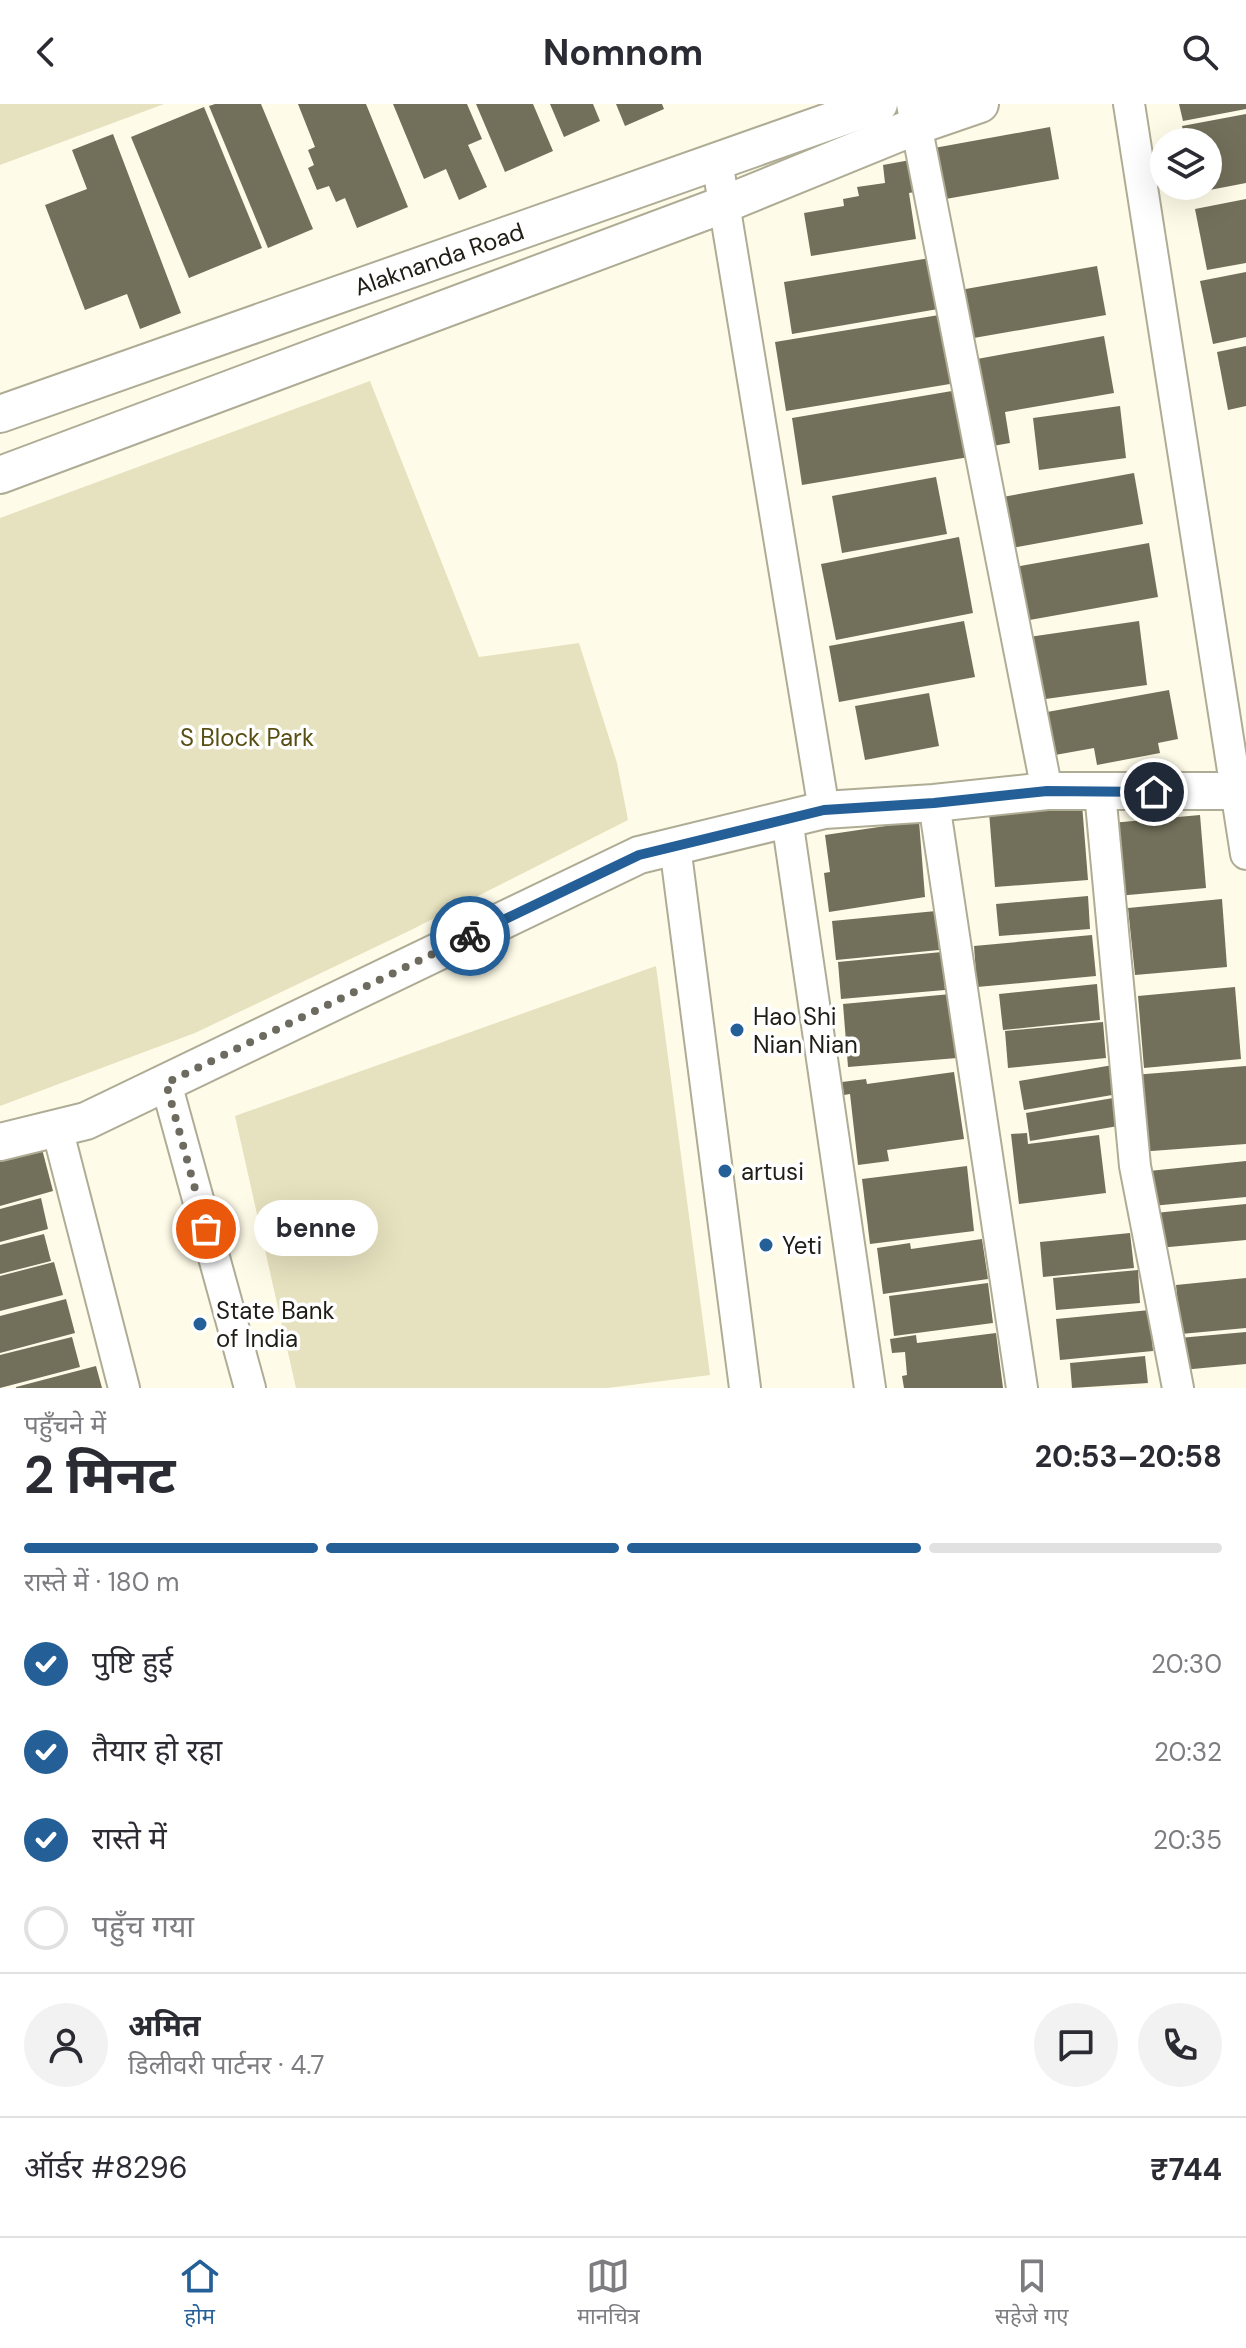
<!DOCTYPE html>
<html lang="hi">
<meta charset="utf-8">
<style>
body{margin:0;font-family:"DM Sans","Noto Sans Devanagari",sans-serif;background:#f2f2f3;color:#2b2b33;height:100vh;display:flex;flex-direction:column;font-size:30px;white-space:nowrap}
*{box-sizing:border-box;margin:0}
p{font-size:26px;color:#7c7c81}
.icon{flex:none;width:44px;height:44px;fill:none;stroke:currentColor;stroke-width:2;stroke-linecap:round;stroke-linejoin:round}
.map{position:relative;height:1284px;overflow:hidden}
.details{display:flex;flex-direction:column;background:#fff;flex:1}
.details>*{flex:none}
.fabs{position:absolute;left:1150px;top:24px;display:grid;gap:16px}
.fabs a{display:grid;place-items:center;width:72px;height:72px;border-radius:50%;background:#fff;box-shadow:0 8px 32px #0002;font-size:40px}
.pin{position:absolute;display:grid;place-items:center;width:68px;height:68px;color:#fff;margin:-34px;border:4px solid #fff;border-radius:50%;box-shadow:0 2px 8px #0007}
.courier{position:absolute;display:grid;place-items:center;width:80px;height:80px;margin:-40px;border:6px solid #246097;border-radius:50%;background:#fff;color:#222;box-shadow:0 2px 10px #0007}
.bubble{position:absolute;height:56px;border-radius:28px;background:#fff;box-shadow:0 8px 32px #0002;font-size:26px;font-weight:700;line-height:56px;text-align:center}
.summary em{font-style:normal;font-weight:700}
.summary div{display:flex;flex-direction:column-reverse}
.summary{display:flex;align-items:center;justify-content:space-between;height:136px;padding:0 24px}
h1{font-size:52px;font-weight:700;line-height:60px}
.bar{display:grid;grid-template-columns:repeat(4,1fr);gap:12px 8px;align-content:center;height:96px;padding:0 24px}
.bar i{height:10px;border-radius:6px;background:#e1e1e2}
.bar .current{background:#246097}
.bar p{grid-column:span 4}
.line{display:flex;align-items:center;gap:20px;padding:0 24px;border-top:2px solid #e1e1e2}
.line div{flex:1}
.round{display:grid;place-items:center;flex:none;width:84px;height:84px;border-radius:42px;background:#f2f2f3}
ol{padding:0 24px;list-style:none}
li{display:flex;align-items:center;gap:24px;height:88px}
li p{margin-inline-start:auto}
li .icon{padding:8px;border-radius:50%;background:#246097;color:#fff;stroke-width:4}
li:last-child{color:#7c7c81}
li i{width:44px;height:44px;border:4px solid #e1e1e2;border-radius:50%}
header{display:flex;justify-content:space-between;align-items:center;height:104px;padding:0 24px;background:#fff;font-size:36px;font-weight:700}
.tabs{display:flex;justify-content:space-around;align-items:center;height:112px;border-top:2px solid #e1e1e2;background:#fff;font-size:22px;color:#7c7c81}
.tabs a{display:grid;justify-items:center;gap:4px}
.tabs .current{color:#246097}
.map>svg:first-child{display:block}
.green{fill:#e6e1be}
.building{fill:#726f5a}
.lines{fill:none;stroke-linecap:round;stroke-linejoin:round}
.minor-casing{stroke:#afac95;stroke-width:34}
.tertiary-casing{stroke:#afac95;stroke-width:40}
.minor{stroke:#fff;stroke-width:30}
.tertiary{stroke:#fff;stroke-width:36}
.done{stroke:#6d6b5f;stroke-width:8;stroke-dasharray:0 14.4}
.route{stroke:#246097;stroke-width:10}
.poi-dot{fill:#246097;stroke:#fff;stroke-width:3}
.labels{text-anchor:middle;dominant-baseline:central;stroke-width:7;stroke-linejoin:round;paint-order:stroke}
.street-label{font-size:24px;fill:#1f1d15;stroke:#fff}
.park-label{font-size:24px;fill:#584e13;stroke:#fff}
.poi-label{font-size:24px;fill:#1f1d15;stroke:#fff;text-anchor:start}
</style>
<header><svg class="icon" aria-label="back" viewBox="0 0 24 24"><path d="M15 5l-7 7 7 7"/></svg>Nomnom<svg class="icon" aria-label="search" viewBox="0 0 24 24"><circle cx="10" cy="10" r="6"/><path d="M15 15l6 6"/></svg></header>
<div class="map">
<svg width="1246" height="1284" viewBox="0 0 1246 1284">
<rect width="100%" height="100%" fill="#fefbe8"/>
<g class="green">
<path d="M0,0H164L0,61Z"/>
<path d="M370,277L479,553L579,539L617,659L628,716L409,827L195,929L0,1002V414Z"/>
<path d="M656,862L710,1271L607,1284H296L235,1012Z"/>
</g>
<g class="building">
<path d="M215,0H261L313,125L268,144L209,2Z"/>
<path d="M298,0H366L408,103L357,124L345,94L336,98L329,82L317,86L308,64L314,61L308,46L315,43Z"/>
<path d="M393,0H467L482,35L468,41L487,83L459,96L446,65L424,75Z"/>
<path d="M476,0H533L553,47L505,68Z"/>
<path d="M550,0H593L600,17L564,33Z"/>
<path d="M616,0H662L664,5L625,22Z"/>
<path d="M1179,0H1246V5L1183,17Z"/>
<path d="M204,3L262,144L189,174L131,33Z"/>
<path d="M1246,10V79L1194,89L1193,82H1208V38H1185L1182,22Z"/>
<path d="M1050,23L1059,75L940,96L923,46Z"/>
<path d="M113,30L181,209L140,225L127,190L85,206L45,101L87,85L72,46Z"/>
<path d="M921,54L926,86L909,89L916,135L811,152L804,109L844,102L843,95L859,92L857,83L885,79L883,61Z"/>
<path d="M1246,95V159L1207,166L1195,105Z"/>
<path d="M936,153L944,204L792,230L784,178Z"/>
<path d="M1097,162L1106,211L968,235L960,186Z"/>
<path d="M1246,168V233L1213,240L1200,177Z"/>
<path d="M945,210L956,279L786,307L775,238Z"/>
<path d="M1104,232L1114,289L1005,308L1010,339L981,344L966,257Z"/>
<path d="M1246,242V302L1228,306L1217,248Z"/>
<path d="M958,286L969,353L802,381L792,314Z"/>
<path d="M1120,302L1126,354L1039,366L1033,314Z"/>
<path d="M1134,369L1143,420L1006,445L997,394Z"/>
<path d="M936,373L947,430L842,449L832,392Z"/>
<path d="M959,433L973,509L836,536L821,460Z"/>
<path d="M1149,439L1158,493L1024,517L1014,463Z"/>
<path d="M964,517L975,573L839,598L829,542Z"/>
<path d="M1139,517L1147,581L1031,597L1022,534Z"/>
<path d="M1169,586L1178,635L1158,639L1160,649L1097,661L1094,644L1044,653L1036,610Z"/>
<path d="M929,589L939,642L865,656L855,602Z"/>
<path d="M1082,700L1088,776L995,783L989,708Z"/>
<path d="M1200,711L1206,784L1117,792L1111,719Z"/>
<path d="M919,717L925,793L829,808L824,769L830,768L825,731Z"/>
<path d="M1088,792L1090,825L999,832L996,800Z"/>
<path d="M1222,795L1227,863L1135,871L1128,804Z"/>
<path d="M936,807L939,846L836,856L832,817Z"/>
<path d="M1092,831L1096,872L977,883L974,842Z"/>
<path d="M942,848L945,886L841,895L838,858Z"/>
<path d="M1097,880L1100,916L1003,926L999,890Z"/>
<path d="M1235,883L1241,955L1144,964L1138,892Z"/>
<path d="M951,890L957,954L848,963L843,900Z"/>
<path d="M1103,918L1106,954L1008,964L1005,927Z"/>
<path d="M1113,961L1118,990L1024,1006L1019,977Z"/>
<path d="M1246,962V1040L1138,1048L1133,971Z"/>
<path d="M954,968L964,1035L887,1046L889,1057L858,1061L850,990L844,991L842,978L866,975L867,980Z"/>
<path d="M1119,993L1124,1021L1030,1037L1026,1009Z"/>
<path d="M1027,1029L1028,1040L1099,1031L1106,1089L1019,1100L1011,1030Z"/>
<path d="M42,1045L53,1087L0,1102V1057Z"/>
<path d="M1246,1057V1093L1152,1102L1149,1067Z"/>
<path d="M967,1062L974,1127L870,1140L862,1075Z"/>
<path d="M41,1094L48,1125L0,1138V1105Z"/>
<path d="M1246,1100V1136L1158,1144L1155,1109Z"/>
<path d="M1130,1129L1134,1164L1043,1173L1040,1138Z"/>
<path d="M44,1130L51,1157L0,1170V1141Z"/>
<path d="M982,1135L988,1175L883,1190L877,1144L910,1139L911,1145Z"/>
<path d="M54,1158L63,1191L0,1207V1172Z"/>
<path d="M1138,1166L1140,1199L1056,1206L1053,1174Z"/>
<path d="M1246,1174V1224L1170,1231L1168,1202L1178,1201L1176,1181Z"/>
<path d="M988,1179L993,1219L894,1232L889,1192Z"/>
<path d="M66,1195L75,1229L0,1249V1212Z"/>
<path d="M1150,1206L1153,1247L1060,1256L1056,1215Z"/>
<path d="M1246,1228V1260L1182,1266L1179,1234Z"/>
<path d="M996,1229L1003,1284H904L902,1272L907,1271L905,1248L892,1249L890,1235L916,1231L917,1239Z"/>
<path d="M72,1233L80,1263L0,1284V1251Z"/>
<path d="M1145,1252L1148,1279L1072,1284L1070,1259Z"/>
<path d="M96,1262L102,1284H16V1283Z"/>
</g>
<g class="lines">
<g class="minor-casing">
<g id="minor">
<path d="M912,0L1047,687"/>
<path d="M1129,0L1246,750"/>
<path d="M717,57L824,706"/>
<path d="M1100,688L1135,1062L1178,1284"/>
<path d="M934,699L1022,1284"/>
<path d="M787,715L870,1284"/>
<path d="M675,742L745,1284"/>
<path d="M166,979L250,1284"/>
<path d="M57,1024L124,1284"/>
</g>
</g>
<g class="tertiary-casing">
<g id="tertiary">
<path d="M0,310L879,0"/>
<path d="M0,371L725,100L916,22L980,0"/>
<path d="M0,1038L86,1017L639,751L824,706L934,699L1047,687H1246"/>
</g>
</g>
<use href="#minor" class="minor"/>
<use href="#tertiary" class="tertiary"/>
</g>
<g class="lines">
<path class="done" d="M206,1125L166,979L470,832"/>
<path class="route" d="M470,832L639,751L824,706L934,699L1047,687L1154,688"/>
</g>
<g class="poi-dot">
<circle cx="737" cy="926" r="8"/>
<circle cx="725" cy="1067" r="8"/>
<circle cx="766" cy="1141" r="8"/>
<circle cx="200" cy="1220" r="8"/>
</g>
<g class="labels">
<g class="street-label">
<text transform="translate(439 155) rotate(-19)">Alaknanda Road</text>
</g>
<g class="park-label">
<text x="247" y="633">S Block Park</text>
</g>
<g class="poi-label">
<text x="753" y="912">Hao Shi<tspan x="753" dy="28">Nian Nian</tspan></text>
<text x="741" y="1067">artusi</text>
<text x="782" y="1141">Yeti</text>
<text x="216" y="1206">State Bank<tspan x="216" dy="28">of India</tspan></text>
</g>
</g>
</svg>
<div class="fabs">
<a><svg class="icon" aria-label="layers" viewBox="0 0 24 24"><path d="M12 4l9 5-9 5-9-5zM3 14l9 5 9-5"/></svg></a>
</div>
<div class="pin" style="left:206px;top:1125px;background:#ea580c"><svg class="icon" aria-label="bag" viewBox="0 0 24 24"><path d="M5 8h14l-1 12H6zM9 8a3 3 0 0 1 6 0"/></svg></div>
<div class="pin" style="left:1154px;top:688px;background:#1f2937"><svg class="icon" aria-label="home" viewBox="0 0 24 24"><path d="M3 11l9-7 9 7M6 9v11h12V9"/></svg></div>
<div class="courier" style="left:470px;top:832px"><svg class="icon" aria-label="bike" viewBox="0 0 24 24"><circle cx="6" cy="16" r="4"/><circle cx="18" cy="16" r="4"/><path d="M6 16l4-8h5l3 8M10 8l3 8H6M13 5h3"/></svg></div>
<div class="bubble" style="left:254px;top:1096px;width:124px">benne</div>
</div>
<section class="details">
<div class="summary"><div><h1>2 मिनट</h1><p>पहुँचने में</p></div><em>20:53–20:58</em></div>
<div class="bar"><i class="current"></i><i class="current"></i><i class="current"></i><i></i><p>रास्ते में · 180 m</p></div>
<ol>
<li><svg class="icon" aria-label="check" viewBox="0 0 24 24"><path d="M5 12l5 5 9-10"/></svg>पुष्टि हुई<p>20:30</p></li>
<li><svg class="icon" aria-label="check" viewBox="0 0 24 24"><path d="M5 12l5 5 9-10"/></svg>तैयार हो रहा<p>20:32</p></li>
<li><svg class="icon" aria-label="check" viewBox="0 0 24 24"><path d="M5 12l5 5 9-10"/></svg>रास्ते में<p>20:35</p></li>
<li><i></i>पहुँच गया</li>
</ol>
<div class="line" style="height:144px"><a class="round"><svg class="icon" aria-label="person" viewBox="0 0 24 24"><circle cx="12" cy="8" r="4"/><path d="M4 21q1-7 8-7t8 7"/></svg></a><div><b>अमित</b><p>डिलीवरी पार्टनर · 4.7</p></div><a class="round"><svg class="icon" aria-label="chat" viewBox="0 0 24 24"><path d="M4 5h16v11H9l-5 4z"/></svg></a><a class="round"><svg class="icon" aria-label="phone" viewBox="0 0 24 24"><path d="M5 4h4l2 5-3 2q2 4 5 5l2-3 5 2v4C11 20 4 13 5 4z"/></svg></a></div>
<div class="line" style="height:104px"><div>ऑर्डर #8296</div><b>₹744</b></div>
</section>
<nav class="tabs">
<a class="current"><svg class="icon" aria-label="home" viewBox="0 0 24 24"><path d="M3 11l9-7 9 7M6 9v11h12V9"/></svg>होम</a>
<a><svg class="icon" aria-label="map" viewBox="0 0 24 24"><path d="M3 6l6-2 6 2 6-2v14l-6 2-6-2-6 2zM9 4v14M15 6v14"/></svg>मानचित्र</a>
<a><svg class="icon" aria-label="saved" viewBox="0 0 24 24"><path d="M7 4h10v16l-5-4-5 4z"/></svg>सहेजे गए</a>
</nav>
